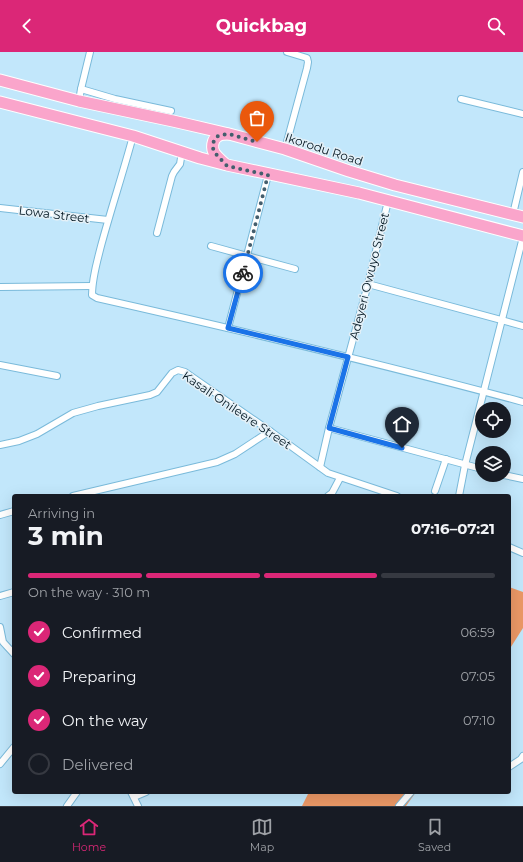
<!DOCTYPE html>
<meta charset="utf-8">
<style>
body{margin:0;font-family:Montserrat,sans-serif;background:#20242c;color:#f1f3f6;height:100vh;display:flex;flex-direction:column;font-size:15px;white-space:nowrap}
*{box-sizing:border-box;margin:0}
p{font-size:13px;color:#9ea1a6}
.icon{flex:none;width:22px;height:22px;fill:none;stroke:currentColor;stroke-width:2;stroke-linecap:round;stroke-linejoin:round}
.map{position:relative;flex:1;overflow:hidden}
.drawer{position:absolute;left:12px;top:442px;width:499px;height:300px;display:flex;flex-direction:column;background:#171b24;border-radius:4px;box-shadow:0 4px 16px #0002}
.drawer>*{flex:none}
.controls{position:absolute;left:475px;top:350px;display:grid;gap:8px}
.controls a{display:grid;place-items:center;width:36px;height:36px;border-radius:50%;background:#171b24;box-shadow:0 4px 16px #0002;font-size:20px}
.pin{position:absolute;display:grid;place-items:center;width:34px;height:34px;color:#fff;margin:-41px -17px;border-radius:50% 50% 50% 0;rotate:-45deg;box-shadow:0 0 4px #0007}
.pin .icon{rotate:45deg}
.courier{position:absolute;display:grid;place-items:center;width:40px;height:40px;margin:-20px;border:3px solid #1a73e8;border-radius:50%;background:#fff;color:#222;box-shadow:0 1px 5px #0007}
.headline em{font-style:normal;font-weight:700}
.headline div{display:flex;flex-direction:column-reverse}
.headline{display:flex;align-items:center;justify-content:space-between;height:68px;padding:0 16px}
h1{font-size:26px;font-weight:700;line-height:30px}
.bar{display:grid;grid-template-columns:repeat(4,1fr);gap:6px 4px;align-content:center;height:48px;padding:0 16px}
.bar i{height:5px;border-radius:3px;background:#363941}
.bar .active{background:#db2777}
.bar p{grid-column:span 4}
ol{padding:0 16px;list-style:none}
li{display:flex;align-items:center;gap:12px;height:44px}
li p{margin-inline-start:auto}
li .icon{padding:4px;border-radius:50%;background:#db2777;color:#fff;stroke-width:4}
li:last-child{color:#9ea1a6}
li i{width:22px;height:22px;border:2px solid #363941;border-radius:50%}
header{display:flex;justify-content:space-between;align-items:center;height:52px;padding:0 16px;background:#db2777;color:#fff;font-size:18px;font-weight:700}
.dock{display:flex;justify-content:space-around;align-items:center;height:56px;border-top:1px solid #363941;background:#171b24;font-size:11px;color:#9ea1a6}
.dock a{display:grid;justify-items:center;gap:2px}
.dock .active{color:#db2777}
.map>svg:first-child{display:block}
.forest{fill:#eb9866}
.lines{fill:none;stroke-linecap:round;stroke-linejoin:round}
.street-casing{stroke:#7abada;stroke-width:8}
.highway-casing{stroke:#fff;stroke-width:13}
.street{stroke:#fff;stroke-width:6}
.highway{stroke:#faa5cb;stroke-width:11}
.done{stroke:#445e6d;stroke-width:4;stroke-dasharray:0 7.2}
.route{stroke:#1a73e8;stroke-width:5}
.labels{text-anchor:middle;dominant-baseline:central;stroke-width:3;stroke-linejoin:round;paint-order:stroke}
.street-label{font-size:12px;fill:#001520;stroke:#e4f0f7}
</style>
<header><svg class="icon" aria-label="back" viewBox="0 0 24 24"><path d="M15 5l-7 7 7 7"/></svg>Quickbag<svg class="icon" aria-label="search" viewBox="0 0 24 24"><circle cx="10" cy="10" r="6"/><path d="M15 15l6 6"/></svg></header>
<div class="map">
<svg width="523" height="754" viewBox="0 0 523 754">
<rect width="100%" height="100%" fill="#c2e7fb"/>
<g class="forest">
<path d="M509,535L523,540V576L509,598Z"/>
<path d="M309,740H416L406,754H302Z"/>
</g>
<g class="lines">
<g class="street-casing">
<g id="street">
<path d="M81,37L115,47L171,59"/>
<path d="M461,47L523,62"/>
<path d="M79,49L81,37L90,0"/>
<path d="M133,84C123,121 111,157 101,194C97,210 92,226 92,243L97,246C239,278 382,312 523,350"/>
<path d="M285,97L307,16L308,10L307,6L287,0"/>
<path d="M0,156L108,168"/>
<path d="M513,162L523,120"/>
<path d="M157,181L172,124L174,120L180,112L182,100"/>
<path d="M211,194L295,217"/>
<path d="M368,232L523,274"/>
<path d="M0,235L92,234"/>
<path d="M228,276L268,123"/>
<path d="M0,313L57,324"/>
<path d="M329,376L482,417"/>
<path d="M0,393L19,389L37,382L73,361L98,354L150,343L157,340L172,321L178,318L185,320L270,379L328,421L397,444"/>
<path d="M320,415L329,376L368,232L388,149"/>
<path d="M504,423L523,427"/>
<path d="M435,439L446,407"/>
<path d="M73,444L217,410L235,402L270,379"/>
<path d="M328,444L332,441L340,426"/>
<path d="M459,444L465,413L523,185"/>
<path d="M0,463L14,459"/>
<path d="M509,495L523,501"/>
<path d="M0,544L14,540"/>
<path d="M0,575L3,590L14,602"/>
<path d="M0,712L14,695"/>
<path d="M509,715L521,707L523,704"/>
<path d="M131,740L138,754"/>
<path d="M134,745L146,740"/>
<path d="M67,754L77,740"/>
<path d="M399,754L411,740"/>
</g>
</g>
<g class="highway-casing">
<g id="highway">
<path d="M0,28L79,49L173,69L229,82L285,97L349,119L395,133L523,165"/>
<path d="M0,50L133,84L200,106L227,113L359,141L523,184"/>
<path d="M225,112C222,109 218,106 215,102C211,97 212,87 218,84C221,82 225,82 228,82"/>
</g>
</g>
<use href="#street" class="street"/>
<use href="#highway" class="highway"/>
</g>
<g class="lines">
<path class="done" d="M243,221L268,123L227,114L214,100L213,96V91L216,85L220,83L229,82L257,90"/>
<path class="route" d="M243,221L228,276L348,305L329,376L402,396"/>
</g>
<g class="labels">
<g class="street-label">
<text transform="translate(324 97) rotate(18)">Ikorodu Road</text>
<text transform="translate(54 162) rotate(7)">Lowa Street</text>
<text transform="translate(369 224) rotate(-76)">Adeyeri Owuyo Street</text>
<text transform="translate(237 358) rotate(34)">Kasali Onileere Street</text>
</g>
</g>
</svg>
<div class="controls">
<a><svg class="icon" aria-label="locate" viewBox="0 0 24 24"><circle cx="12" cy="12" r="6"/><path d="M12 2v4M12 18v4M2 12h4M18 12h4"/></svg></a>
<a><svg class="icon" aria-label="layers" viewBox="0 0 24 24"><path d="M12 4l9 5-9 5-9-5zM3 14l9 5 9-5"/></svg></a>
</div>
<div class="pin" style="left:257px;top:90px;background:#ea580c"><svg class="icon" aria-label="bag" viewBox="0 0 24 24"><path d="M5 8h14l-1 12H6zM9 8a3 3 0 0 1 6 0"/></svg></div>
<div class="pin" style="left:402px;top:396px;background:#1f2937"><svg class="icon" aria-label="home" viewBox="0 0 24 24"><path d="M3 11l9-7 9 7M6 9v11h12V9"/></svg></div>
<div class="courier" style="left:243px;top:221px"><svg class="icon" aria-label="bike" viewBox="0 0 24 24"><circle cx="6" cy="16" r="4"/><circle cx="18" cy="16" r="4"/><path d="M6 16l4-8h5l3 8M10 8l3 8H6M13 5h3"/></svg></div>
<section class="drawer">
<div class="headline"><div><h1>3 min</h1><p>Arriving in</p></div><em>07:16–07:21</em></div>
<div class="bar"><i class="active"></i><i class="active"></i><i class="active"></i><i></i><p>On the way · 310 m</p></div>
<ol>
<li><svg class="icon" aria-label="check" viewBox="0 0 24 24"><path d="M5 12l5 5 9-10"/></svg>Confirmed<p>06:59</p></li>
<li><svg class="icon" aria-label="check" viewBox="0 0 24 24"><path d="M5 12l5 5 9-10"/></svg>Preparing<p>07:05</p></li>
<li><svg class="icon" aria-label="check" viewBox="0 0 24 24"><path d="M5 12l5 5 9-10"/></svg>On the way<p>07:10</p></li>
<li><i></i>Delivered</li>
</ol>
</section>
</div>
<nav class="dock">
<a class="active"><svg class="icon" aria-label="home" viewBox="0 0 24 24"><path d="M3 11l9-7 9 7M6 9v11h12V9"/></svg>Home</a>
<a><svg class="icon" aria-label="map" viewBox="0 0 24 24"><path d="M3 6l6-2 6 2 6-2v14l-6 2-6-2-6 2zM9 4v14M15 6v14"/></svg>Map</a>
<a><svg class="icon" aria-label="saved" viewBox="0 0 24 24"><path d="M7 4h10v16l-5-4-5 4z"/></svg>Saved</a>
</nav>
